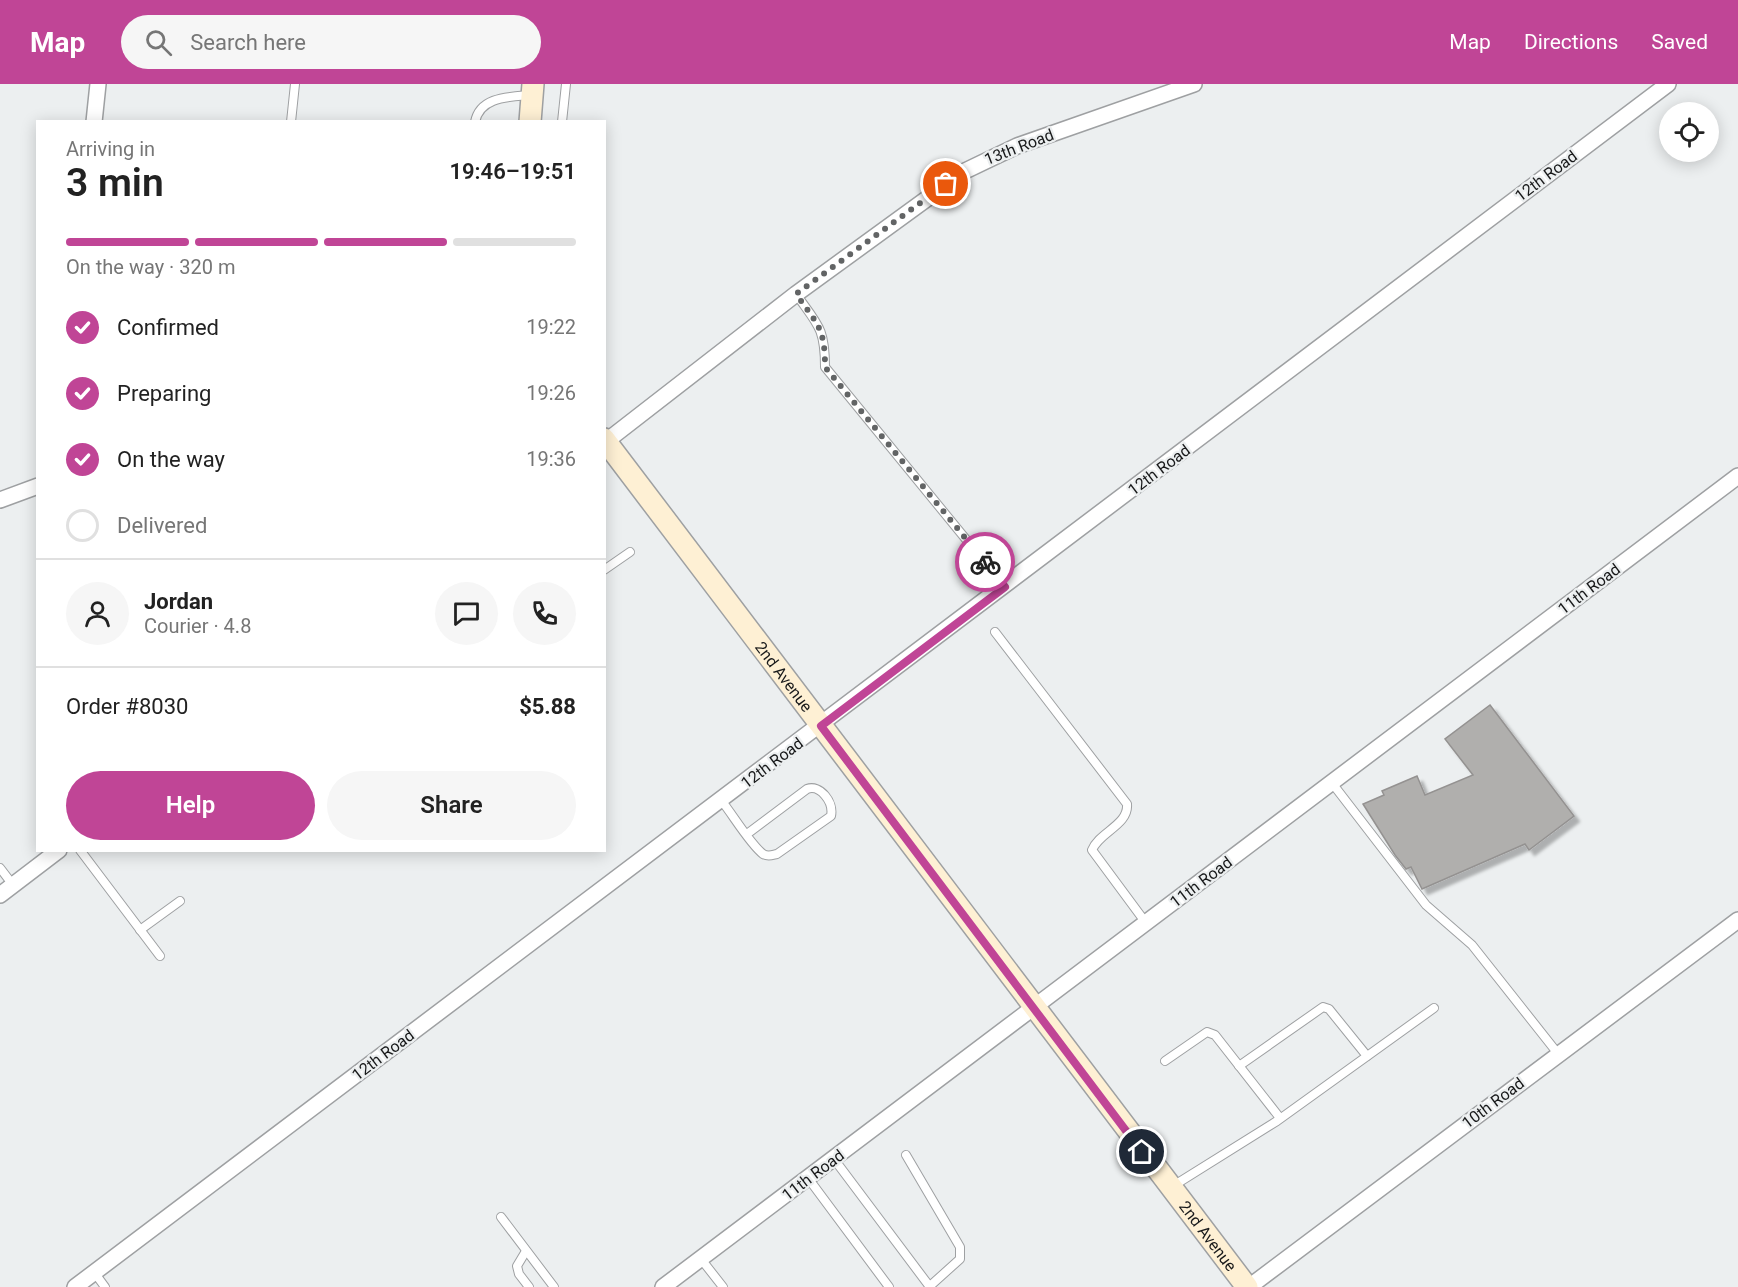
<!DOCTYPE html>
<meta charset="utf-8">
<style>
body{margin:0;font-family:Roboto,sans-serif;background:#f6f6f6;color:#222;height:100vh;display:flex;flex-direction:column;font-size:22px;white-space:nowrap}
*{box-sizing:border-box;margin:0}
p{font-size:20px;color:#767676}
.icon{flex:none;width:33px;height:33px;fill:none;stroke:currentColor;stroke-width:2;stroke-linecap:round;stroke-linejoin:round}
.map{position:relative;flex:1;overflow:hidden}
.details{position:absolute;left:36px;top:36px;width:570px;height:732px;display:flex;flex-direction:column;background:#fff;border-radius:0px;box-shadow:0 3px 15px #0003}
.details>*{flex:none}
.buttons{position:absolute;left:1659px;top:18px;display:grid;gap:12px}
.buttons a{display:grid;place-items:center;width:60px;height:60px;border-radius:50%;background:#fff;box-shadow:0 3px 15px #0003;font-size:30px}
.pin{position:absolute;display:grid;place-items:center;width:51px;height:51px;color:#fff;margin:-26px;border:3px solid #fff;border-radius:50%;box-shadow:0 2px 6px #0007}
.courier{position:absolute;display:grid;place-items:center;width:60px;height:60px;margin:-30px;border:4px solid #c04596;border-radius:50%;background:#fff;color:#222;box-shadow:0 2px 8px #0007}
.headline em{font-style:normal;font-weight:600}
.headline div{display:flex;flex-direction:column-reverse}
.headline{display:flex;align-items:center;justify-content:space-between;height:102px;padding:0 30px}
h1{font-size:39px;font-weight:600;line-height:45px}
.bar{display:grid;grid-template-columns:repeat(4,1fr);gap:9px 6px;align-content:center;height:72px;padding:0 30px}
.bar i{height:8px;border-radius:4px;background:#e0e0e0}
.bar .selected{background:#c04596}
.bar p{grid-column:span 4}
.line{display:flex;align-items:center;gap:15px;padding:0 30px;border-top:2px solid #e0e0e0}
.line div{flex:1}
.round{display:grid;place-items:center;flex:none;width:63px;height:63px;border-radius:32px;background:#f6f6f6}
ol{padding:0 30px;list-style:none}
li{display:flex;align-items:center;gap:18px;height:66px}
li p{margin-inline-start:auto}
li .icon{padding:6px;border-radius:50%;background:#c04596;color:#fff;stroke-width:4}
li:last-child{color:#767676}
li i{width:33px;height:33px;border:3px solid #e0e0e0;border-radius:50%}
.action{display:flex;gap:12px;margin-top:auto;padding:12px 30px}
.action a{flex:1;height:69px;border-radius:36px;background:#c04596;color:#fff;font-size:24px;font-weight:600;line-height:69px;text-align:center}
.action a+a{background:#f6f6f6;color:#222}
header{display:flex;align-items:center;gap:36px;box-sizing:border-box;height:84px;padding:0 30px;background:#c04596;color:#fff}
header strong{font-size:28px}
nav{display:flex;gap:33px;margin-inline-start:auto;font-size:21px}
.search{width:420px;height:54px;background:#f6f6f6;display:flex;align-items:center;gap:15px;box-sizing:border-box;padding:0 21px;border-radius:33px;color:#767676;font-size:22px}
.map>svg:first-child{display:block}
.building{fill:#b0afad;stroke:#949291;stroke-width:1.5;filter:url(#shadow)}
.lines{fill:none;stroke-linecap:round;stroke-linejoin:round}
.lane-casing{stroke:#9ea0a2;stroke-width:10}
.street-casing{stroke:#9ea0a2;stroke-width:18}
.secondary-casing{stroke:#9ea0a2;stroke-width:24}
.lane{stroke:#fff;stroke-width:8}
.street{stroke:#fff;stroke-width:15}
.secondary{stroke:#fef0d4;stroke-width:21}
.done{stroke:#626465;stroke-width:6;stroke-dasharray:0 10.8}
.route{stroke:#c04596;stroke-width:8}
.labels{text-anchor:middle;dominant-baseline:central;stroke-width:4.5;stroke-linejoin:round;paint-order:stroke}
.street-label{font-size:16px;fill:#18191a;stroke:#eceff0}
</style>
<header>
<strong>Map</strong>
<div class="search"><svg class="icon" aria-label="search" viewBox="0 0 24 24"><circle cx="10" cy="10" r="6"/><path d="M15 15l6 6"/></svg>Search here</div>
<nav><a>Map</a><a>Directions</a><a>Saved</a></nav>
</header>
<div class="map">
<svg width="1738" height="1203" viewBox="0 0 1738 1203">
<defs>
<filter id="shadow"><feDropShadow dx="5.5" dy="5.5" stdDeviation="1.5" flood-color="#0004"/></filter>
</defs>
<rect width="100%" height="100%" fill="#eceff0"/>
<path class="building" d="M1490,621L1574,732L1529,766L1525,760L1422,805L1411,783L1406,785L1395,771L1363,720L1384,711L1382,707L1417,692L1425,711L1473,691L1445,655Z"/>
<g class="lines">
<g class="lane-casing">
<g id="lane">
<path d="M291,38L295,0"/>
<path d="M475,38C480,12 510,13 531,11"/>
<path d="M562,38L566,0"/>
<path d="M796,210C818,241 825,244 825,283L1005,503"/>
<path d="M604,486L630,468"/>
<path d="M995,548L1127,720C1129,741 1099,748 1092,766L1146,839"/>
<path d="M1332,699L1426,821L1472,861L1559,971"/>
<path d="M721,716C733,731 750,760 763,770C768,773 772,771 777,770L831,732C834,718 820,700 807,705L747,750"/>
<path d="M80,766L160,872"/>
<path d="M0,784L13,801"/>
<path d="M140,846L180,817"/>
<path d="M1165,977L1207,948L1215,951L1280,1034"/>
<path d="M1239,982L1323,923L1329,925L1367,972"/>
<path d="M906,1071L960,1163V1175L930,1202"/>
<path d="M834,1075L930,1203"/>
<path d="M808,1094L889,1203"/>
<path d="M1173,1102L1277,1037L1434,924"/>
<path d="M501,1133L554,1203"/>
<path d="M526,1167L517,1182L519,1190L529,1203"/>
<path d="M701,1175L723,1203"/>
<path d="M94,1188L105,1203"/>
</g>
</g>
<g class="street-casing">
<g id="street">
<path d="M94,38L98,0"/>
<path d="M604,359L796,210L965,87L1017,62L1194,0"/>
<path d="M0,416L38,402"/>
<path d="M0,811L59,766"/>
<path d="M75,1203L1668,0"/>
<path d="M663,1203L1738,392"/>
<path d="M1249,1203L1738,836"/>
</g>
</g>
<g class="secondary-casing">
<g id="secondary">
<path d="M530,38L533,0"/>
<path id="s1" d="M604,355L1247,1203"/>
</g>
</g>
<use href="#lane" class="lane"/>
<use href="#street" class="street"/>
<use href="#secondary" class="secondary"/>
</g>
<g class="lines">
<path class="done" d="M946,100L796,210C818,241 825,244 825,283L985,478"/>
<path class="route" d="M985,478L1005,503L821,642L1142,1068"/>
</g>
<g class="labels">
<g class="street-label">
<text transform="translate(1019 63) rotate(-21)">13th Road</text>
<text transform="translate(1546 92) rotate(-37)">12th Road</text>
<text transform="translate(1159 386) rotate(-37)">12th Road</text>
<text transform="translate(1589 505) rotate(-37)">11th Road</text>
<text stroke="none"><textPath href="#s1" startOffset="298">2nd Avenue</textPath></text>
<text transform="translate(772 679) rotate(-37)">12th Road</text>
<text transform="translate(1201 798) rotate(-37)">11th Road</text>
<text transform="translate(383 971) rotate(-37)">12th Road</text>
<text transform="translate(1493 1019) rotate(-37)">10th Road</text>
<text transform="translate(813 1091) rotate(-37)">11th Road</text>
<text stroke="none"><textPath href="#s1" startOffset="1000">2nd Avenue</textPath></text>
</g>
</g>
</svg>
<div class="buttons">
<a><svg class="icon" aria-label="locate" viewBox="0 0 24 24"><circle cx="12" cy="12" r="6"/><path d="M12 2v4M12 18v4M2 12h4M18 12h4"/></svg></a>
</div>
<div class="pin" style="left:946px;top:100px;background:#ea580c"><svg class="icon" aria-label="bag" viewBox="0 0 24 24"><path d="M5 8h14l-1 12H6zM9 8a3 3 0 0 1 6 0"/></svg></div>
<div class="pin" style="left:1142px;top:1068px;background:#1f2937"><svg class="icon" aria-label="home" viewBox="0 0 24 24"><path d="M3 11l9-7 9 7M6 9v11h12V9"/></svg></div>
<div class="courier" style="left:985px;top:478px"><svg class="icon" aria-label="bike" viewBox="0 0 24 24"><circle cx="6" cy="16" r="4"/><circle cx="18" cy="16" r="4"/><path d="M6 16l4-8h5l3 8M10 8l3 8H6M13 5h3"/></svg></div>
<section class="details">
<div class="headline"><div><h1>3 min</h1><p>Arriving in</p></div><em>19:46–19:51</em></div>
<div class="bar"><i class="selected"></i><i class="selected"></i><i class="selected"></i><i></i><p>On the way · 320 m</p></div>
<ol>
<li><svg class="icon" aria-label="check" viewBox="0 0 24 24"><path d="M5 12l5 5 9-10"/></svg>Confirmed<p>19:22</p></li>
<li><svg class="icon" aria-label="check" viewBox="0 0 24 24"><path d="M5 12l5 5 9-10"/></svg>Preparing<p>19:26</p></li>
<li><svg class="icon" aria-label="check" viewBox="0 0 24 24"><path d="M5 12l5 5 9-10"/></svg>On the way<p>19:36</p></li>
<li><i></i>Delivered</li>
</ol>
<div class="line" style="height:108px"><a class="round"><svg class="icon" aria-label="person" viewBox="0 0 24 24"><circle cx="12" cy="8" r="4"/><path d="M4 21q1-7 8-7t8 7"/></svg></a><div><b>Jordan</b><p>Courier · 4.8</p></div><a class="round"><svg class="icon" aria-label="chat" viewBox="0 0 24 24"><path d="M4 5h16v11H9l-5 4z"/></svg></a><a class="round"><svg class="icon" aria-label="phone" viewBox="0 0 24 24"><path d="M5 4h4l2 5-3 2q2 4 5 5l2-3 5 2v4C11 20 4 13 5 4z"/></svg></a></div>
<div class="line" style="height:78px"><div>Order #8030</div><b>$5.88</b></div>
<div class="action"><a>Help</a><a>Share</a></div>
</section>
</div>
